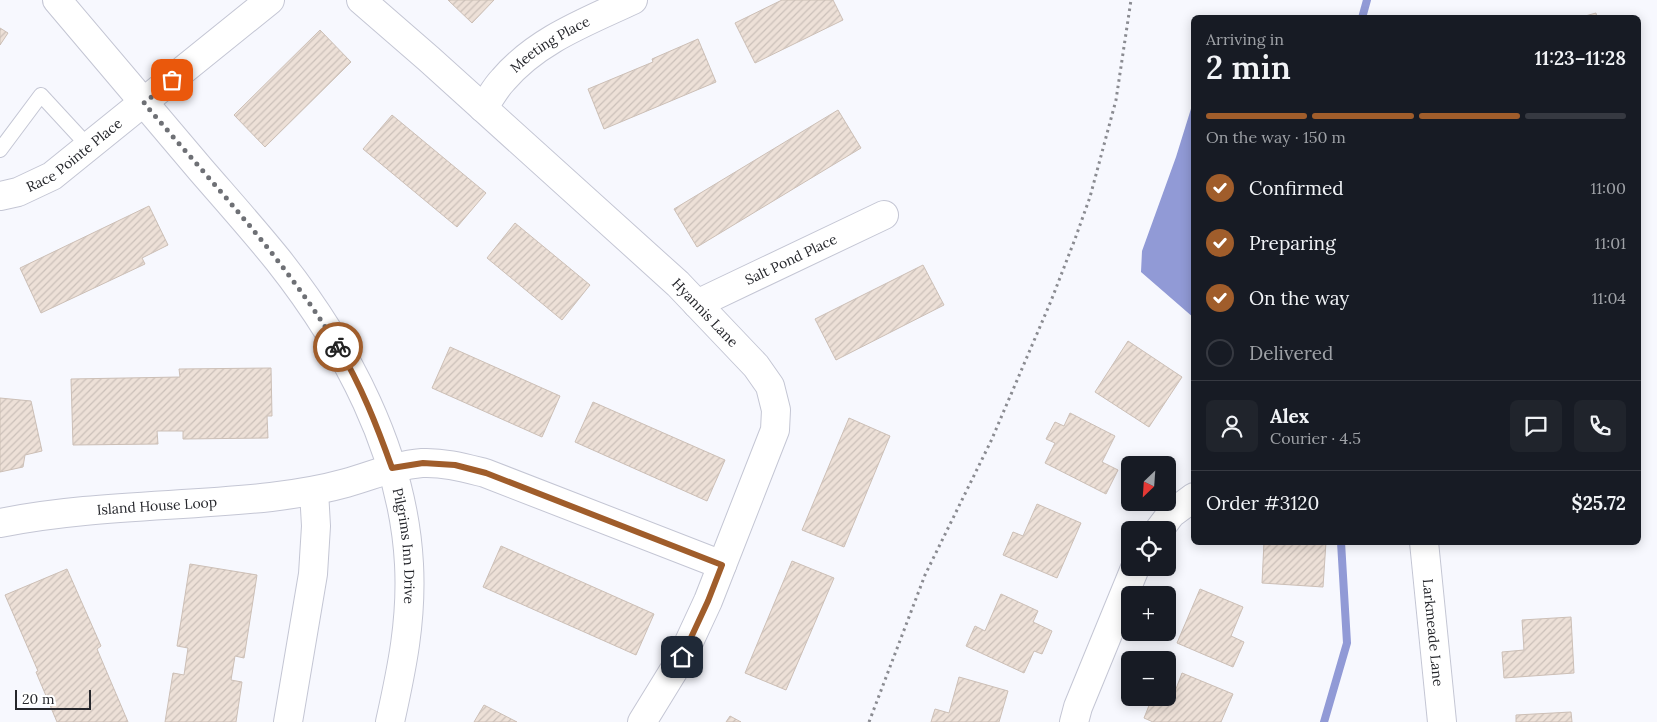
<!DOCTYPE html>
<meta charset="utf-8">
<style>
body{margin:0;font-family:Lora,serif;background:#20242c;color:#f1f3f6;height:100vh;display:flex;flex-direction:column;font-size:19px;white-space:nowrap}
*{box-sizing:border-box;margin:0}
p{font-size:16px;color:#9ea1a6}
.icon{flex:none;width:28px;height:28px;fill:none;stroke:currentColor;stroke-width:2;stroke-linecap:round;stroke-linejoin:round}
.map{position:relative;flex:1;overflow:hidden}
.panel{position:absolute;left:1191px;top:15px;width:450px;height:530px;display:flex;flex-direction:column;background:#171b24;border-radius:8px;box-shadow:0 2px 12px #0003}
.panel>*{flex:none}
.needle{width:32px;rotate:205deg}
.fabs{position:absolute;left:1121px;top:456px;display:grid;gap:10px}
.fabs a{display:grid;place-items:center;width:55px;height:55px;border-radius:8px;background:#171b24;box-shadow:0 2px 12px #0003;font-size:25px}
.scale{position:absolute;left:15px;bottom:12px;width:76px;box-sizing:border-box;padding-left:5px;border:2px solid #25262b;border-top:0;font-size:14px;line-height:18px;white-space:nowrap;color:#25262b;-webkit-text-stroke:4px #fff;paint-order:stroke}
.pin{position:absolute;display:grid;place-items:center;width:42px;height:42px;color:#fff;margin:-21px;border-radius:10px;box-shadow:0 2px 8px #0006}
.courier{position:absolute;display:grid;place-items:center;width:50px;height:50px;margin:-25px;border:4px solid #a05d2b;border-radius:50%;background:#fff;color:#222;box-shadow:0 1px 6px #0007}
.summary em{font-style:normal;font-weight:600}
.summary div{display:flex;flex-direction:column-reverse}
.summary{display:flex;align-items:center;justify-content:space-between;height:85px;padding:0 15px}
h1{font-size:32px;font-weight:600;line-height:38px}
.bar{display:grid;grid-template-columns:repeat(4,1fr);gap:8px 5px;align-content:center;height:60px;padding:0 15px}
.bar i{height:6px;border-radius:4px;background:#363941}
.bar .on{background:#a05d2b}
.bar p{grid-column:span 4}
.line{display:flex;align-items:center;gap:12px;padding:0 15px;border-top:1px solid #363941}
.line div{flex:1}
.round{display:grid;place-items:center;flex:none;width:52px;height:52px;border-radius:8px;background:#20242c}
ol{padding:0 15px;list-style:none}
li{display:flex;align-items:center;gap:15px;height:55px}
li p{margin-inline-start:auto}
li .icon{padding:5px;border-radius:50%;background:#a05d2b;color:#fff;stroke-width:4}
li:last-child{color:#9ea1a6}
li i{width:28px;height:28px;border:2px solid #363941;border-radius:50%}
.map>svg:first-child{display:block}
.water{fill:#919ad6}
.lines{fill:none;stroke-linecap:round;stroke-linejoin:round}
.stream{stroke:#919ad6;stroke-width:8}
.building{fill:url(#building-hatch);stroke:#ccbfb6}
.lane-casing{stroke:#c4c6d4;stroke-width:16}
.street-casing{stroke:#c4c6d4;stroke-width:30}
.path{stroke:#8a8b91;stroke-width:3;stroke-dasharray:2.5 4;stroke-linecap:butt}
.lane{stroke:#fff;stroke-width:14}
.street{stroke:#fff;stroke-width:28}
.done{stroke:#6e7075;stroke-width:5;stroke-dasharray:0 9}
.route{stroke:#a05d2b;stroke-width:6}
.labels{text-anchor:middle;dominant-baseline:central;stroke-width:5;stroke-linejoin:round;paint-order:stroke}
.street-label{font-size:14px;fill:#25262b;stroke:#fff}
</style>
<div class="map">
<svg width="1657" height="722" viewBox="0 0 1657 722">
<defs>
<pattern id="building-hatch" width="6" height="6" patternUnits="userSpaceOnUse" patternTransform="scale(1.25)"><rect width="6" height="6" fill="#ede0d7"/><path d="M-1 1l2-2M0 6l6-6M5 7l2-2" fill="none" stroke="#cbc0b9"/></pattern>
</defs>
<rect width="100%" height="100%" fill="#f7f8fe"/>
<path class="water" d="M1194,99V318L1141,272L1142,251L1176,157Z"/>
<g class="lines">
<g class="stream">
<path d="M1362,18L1367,0"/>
<path d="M1324,722L1347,643L1341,542"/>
</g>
</g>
<g class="building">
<path d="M448,0H494L472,23Z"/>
<path d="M782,0H833L843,20L755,63L735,23Z"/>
<path d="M1596,13L1597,18H1578Z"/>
<path d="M0,28L8,33L0,45Z"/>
<path d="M320,30L351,62L265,147L234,115Z"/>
<path d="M698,39L716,82L604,129L588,89L653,62L652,59Z"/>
<path d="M838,110L861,148L697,247L674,209Z"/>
<path d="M392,115L486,193L457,227L363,149Z"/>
<path d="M149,206L168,245L142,258L145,264L41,313L20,268Z"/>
<path d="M515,223L590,285L562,320L487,258Z"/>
<path d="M923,265L944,305L836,360L815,319Z"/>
<path d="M1128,341L1182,377L1149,427L1095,392Z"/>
<path d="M450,347L560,396L542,437L432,388Z"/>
<path d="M271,368L272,416H267L268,438L183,439V431H157L158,444L73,445L71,379L180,377L179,369Z"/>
<path d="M0,398L31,401L42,451L25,455L23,467L0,472Z"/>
<path d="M593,402L725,460L707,501L575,442Z"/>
<path d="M1070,413L1115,436L1102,462L1118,470L1106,494L1045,463L1055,443L1046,439L1055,422L1064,426Z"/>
<path d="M849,418L890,436L844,547L802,530Z"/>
<path d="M1037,504L1081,523L1057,578L1003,555L1013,532L1023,536Z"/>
<path d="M1264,542H1326L1323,587L1262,583Z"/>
<path d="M501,546L654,614L636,655L483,587Z"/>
<path d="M792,561L834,578L786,690L745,673Z"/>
<path d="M190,564L257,575L244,658L235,656L231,680L242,682L236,722H165L173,673L184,675L188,648L177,646Z"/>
<path d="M67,569L101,646L97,649L128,722H57L36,672L38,671L5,595Z"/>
<path d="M1200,589L1243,607L1231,636L1244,642L1233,667L1177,643Z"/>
<path d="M1001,594L1038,611L1033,622L1052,631L1042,654L1034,651L1024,673L966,646L975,626L985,631Z"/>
<path d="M1571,617L1574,673L1504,678L1502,652L1524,650L1522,620Z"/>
<path d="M1182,673L1233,694L1221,722H1153L1144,718L1152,698H1159L1171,702Z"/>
<path d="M959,677L1008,691L999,722H931L935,709L949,713Z"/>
<path d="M484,705L517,722H474Z"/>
<path d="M1571,712L1572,722H1516V715Z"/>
<path d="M730,716L741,722H726Z"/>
</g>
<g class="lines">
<g class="lane-casing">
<path id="lane" d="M0,150L41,95L89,147"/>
</g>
<g class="street-casing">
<g id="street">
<path id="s1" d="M57,0C105,57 153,114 201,170C227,200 253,229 278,260C346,346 403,452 409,564C412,620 402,668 390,722"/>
<path id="s2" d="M361,0L429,59L678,284L756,366L770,386L776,410L775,430L708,601L682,657L642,722"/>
<path id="s3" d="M483,108C490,99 495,88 503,80C537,40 586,22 633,0"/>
<path id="s4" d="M0,196L18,192L52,176L270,0"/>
<path id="s5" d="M697,304L884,215"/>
<path id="s6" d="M0,523C89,505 181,507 271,497C296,494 321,490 346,483C372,476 395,465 422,463C444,462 465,468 485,473L722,565"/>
<path d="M1159,530L1171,514L1194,497"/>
<path id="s7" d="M1424,542L1442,722"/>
<path d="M288,722L313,574L316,526L314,491"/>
<path d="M1074,722L1078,707L1135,568"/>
</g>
</g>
<path class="path" d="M869,722L925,575L991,441L1051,301L1075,239L1090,197L1116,100L1131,0"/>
<use href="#lane" class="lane"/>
<use href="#street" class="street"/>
</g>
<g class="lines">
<path class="done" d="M172,80L144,103C211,182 284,258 338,347"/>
<path class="route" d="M338,347C361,385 377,426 392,468L423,463L455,465L486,473L722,565L708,601L682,657"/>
</g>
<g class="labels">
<g class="street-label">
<text stroke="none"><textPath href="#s3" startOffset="94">Meeting Place</textPath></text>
<text stroke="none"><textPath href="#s4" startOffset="86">Race Pointe Place</textPath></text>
<text stroke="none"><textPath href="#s5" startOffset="104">Salt Pond Place</textPath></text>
<text stroke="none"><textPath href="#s2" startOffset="465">Hyannis Lane</textPath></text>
<text stroke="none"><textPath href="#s6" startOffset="158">Island House Loop</textPath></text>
<text stroke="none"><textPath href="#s1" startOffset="659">Pilgrims Inn Drive</textPath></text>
<text stroke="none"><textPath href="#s7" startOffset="91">Larkmeade Lane</textPath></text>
</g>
</g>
</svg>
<div class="fabs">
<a><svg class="needle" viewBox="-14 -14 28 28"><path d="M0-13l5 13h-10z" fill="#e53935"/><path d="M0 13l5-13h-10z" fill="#9ea1a6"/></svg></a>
<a><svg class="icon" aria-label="locate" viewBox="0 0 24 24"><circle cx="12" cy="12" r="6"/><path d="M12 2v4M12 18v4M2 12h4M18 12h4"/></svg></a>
<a>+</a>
<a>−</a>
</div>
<div class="scale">20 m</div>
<div class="pin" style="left:172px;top:80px;background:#ea580c"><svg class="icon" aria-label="bag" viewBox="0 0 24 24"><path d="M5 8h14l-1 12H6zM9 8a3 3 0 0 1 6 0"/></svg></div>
<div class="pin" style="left:682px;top:657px;background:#1f2937"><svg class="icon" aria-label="home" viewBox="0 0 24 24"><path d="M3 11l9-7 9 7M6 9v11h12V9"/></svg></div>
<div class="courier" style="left:338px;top:347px"><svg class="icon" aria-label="bike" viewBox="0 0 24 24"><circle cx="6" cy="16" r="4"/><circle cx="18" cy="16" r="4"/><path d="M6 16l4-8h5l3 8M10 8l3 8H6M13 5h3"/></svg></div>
<section class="panel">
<div class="summary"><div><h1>2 min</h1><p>Arriving in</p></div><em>11:23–11:28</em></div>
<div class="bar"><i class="on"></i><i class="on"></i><i class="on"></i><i></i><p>On the way · 150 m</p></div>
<ol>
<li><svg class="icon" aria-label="check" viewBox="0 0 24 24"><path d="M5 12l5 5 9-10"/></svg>Confirmed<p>11:00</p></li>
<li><svg class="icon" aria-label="check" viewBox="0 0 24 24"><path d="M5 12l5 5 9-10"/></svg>Preparing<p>11:01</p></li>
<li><svg class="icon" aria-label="check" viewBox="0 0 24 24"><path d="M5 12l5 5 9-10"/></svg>On the way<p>11:04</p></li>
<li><i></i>Delivered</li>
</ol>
<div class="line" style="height:90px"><a class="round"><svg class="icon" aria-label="person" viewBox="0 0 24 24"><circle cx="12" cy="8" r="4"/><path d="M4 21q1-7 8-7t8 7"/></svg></a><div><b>Alex</b><p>Courier · 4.5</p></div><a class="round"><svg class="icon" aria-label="chat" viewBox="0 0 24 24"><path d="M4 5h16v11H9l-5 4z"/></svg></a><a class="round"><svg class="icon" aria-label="phone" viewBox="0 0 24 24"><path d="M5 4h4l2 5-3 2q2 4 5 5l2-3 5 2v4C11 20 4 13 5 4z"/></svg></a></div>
<div class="line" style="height:65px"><div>Order #3120</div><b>$25.72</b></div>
</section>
</div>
